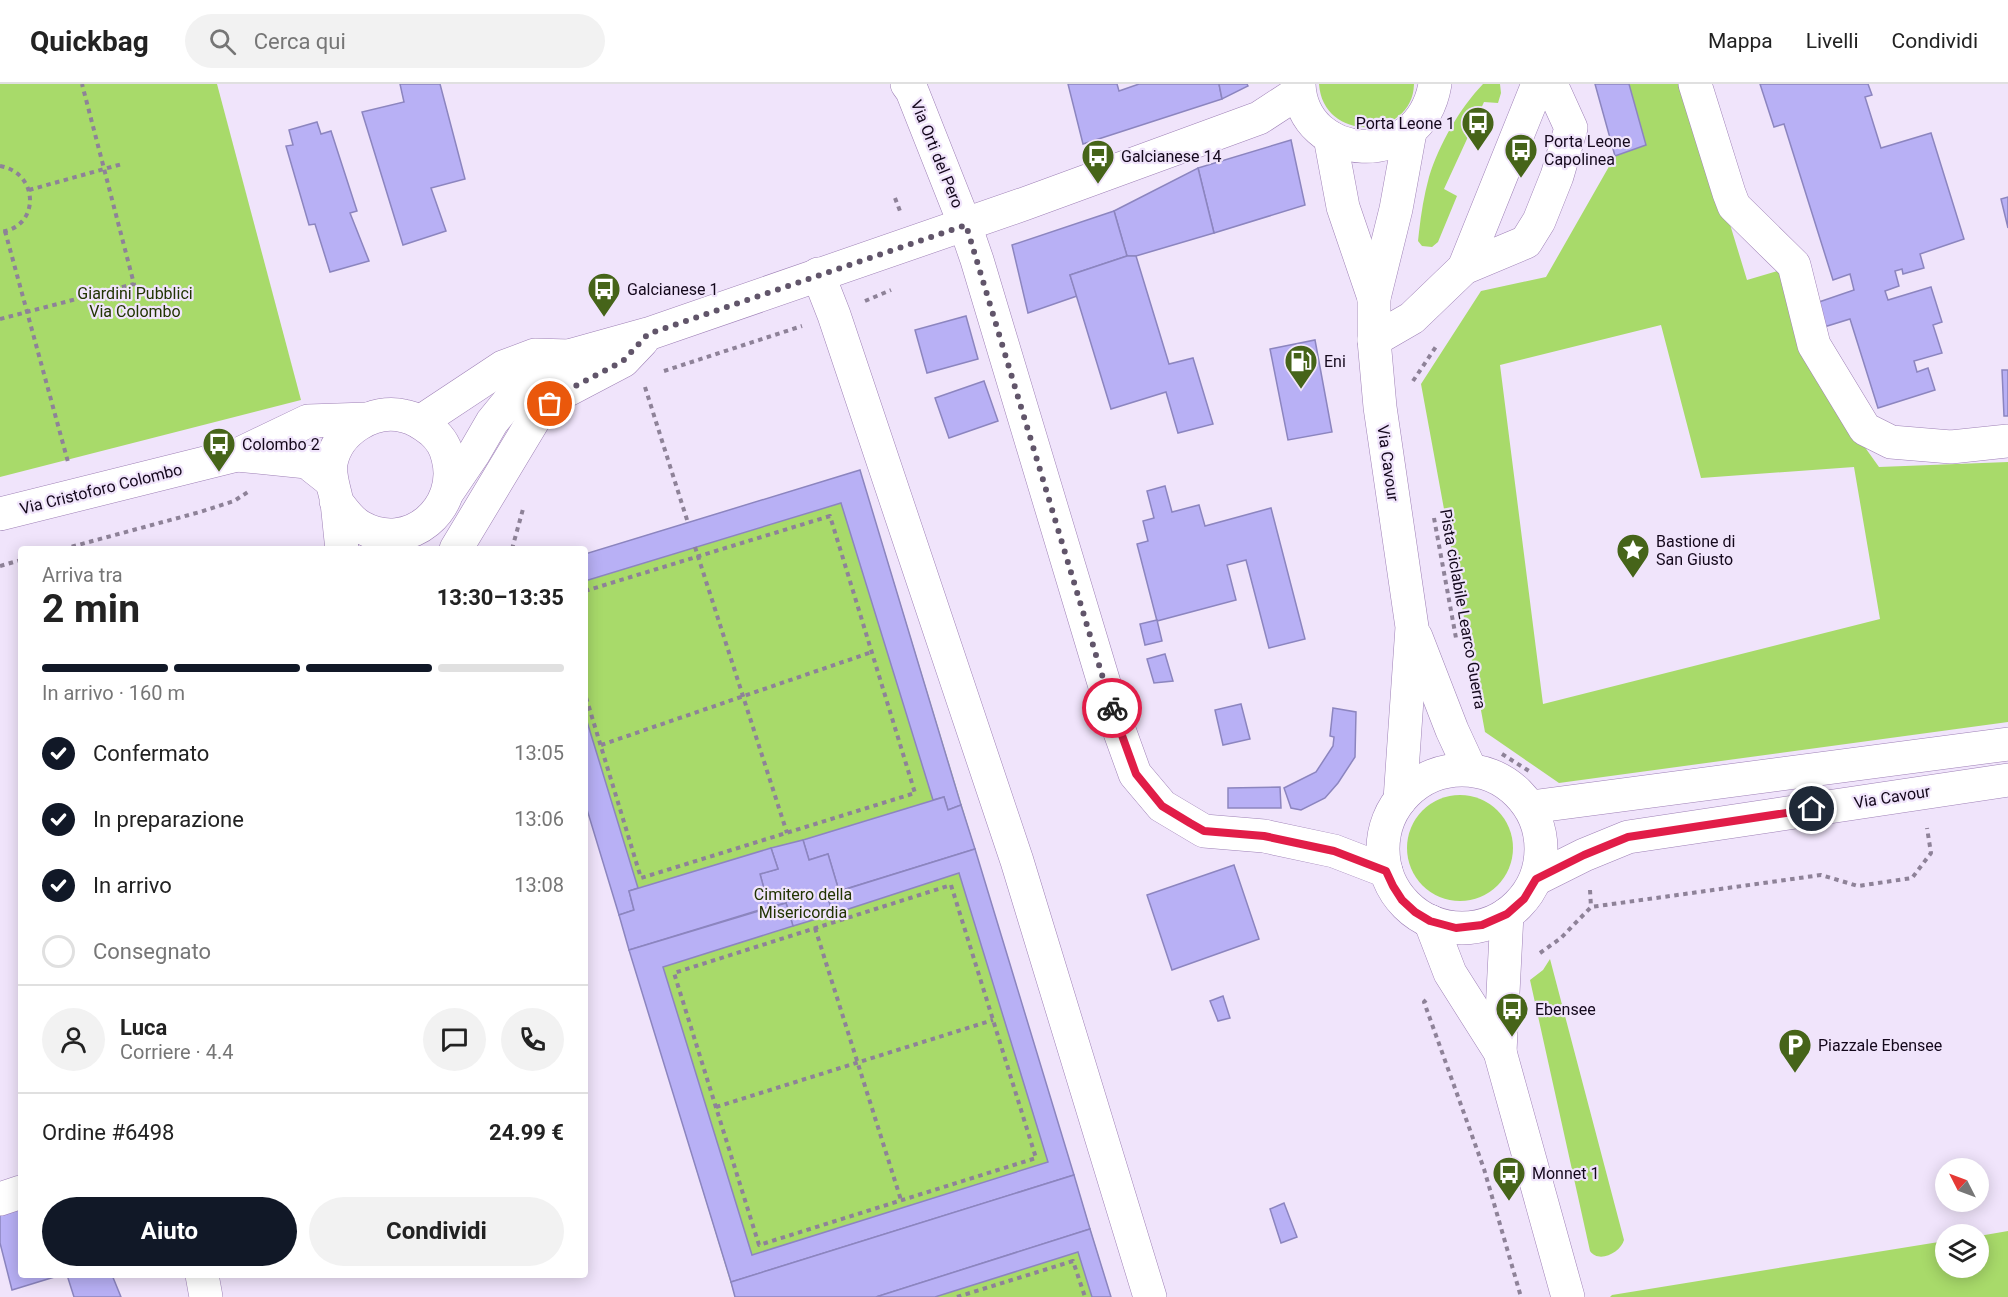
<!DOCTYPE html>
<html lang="it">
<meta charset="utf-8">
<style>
body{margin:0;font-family:Roboto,sans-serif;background:#f2f2f2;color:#222;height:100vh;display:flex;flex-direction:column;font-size:22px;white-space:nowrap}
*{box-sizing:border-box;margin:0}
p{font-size:20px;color:#767676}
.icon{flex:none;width:33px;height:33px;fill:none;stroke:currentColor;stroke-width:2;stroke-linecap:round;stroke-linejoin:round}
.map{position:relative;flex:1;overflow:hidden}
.details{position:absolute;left:18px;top:462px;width:570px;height:732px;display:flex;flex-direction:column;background:#fff;border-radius:6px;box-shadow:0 3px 15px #0003}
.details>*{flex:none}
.needle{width:39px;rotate:312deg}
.buttons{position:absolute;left:1935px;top:1074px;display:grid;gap:12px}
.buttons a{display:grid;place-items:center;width:54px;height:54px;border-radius:50%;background:#fff;box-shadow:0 3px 15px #0003;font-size:30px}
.pin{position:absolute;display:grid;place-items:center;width:51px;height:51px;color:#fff;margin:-26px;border:3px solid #fff;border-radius:50%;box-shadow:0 2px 6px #0007}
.courier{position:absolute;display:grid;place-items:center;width:60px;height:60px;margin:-30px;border:4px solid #e11d48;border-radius:50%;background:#fff;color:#222;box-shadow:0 2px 8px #0007}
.head em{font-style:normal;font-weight:700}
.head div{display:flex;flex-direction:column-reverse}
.head{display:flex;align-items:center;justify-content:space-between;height:102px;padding:0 24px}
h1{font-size:39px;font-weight:700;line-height:45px}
.bar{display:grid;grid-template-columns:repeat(4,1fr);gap:9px 6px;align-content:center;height:72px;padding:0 24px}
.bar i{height:8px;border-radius:4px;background:#e0e0e0}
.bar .active{background:#111827}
.bar p{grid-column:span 4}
.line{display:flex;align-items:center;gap:15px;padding:0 24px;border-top:2px solid #e0e0e0}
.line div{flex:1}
.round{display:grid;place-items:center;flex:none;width:63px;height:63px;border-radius:32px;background:#f2f2f2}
ol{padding:0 24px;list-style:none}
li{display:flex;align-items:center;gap:18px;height:66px}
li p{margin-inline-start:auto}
li .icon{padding:6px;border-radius:50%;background:#111827;color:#fff;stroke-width:4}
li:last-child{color:#767676}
li i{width:33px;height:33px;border:3px solid #e0e0e0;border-radius:50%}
.button{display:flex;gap:12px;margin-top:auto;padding:12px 24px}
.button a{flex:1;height:69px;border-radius:36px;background:#111827;color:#fff;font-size:24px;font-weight:700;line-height:69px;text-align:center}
.button a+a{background:#f2f2f2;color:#222}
header{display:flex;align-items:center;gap:36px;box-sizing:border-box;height:84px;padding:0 30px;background:#fff;border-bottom:2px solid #e0e0e0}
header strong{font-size:28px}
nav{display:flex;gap:33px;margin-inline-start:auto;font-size:21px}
.search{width:420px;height:54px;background:#f2f2f2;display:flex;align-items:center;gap:15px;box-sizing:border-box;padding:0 21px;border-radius:33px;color:#767676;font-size:22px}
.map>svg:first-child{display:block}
.green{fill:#a8da6a;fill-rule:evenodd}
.building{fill:#b8b0f5;stroke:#8c85bf;stroke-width:1.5}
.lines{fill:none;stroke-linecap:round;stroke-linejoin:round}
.minor-casing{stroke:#9e80b6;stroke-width:34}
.path{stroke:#8e8298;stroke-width:4;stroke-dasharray:4.5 4.5;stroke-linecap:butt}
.minor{stroke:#fff;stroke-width:33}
.done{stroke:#61556a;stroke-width:6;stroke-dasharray:0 10.8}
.route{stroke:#e11d48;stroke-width:8}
.labels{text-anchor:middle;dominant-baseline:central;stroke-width:4.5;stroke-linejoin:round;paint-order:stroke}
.poi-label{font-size:16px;fill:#14081c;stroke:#f0e4fb;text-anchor:start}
.street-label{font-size:16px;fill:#14081c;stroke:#f0e4fb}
.park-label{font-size:16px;fill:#213402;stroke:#f0e4fb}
</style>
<header>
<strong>Quickbag</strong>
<div class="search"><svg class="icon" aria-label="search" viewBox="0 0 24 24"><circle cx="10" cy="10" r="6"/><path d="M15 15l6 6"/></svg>Cerca qui</div>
<nav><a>Mappa</a><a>Livelli</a><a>Condividi</a></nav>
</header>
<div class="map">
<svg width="2008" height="1213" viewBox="0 0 2008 1213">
<rect width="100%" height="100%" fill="#f0e4fb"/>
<g class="green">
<path d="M0,0H217L301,316L0,393Z"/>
<path d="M1319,0H1414C1413,55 1323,60 1319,0Z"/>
<path d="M1483,0H1500L1501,9L1498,19L1484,18L1444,105L1457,112L1438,158L1432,163L1422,162L1418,157L1419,148C1421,130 1424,111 1429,93C1439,60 1460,24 1483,0Z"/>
<path d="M1629,0H1679L1719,114L1725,124L1747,196L1784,185L1834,320L1879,383L2008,378V638L1559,699L1485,648L1421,300L1481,207L1546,193L1615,72L1646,61ZM1661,241L1701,394L1854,383L1880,535L1543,620L1500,281Z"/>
<path d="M860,386L1111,1213H735L585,719V470Z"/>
<circle cx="1460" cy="764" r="53"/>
<path d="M1550,875L1624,1156C1621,1168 1599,1180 1590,1167L1530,896L1543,886Z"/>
<path d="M2008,1147V1213H1610L1612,1211L1945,1157L1946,1184H1978L1979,1152Z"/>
</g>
<g class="building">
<path d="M400,0H440L465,95L431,104L446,147L403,161L362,28L404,18Z"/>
<path d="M1068,0H1117L1119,7L1139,0H1219L1222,15L1083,60Z"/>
<path d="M1219,0H1247L1248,2L1222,15Z"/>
<path d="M1595,0H1629L1646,61L1615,72Z"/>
<path d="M1760,0H1868L1872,11L1865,13L1881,64L1931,49L1964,155L1920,170L1924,184L1903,190L1902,185L1895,187L1899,202L1885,207L1888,216L1931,203L1942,238L1933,241L1942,269L1914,277L1917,288L1928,284L1935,306L1878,324L1850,235L1824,243L1816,219L1854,206L1850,190L1833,196L1784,40L1774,43Z"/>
<path d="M317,38L321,50L331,47L357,127L350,129L369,177L330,188L315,140L309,141L286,62L293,61L289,46Z"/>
<path d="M1291,56L1305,121L1214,149L1198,84Z"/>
<path d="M1198,84L1214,149L1136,172H1127L1114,127Z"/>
<path d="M2008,113V144L2001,115Z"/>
<path d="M1114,127L1127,172L1070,191L1077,212L1028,229L1012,161Z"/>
<path d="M1127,172H1136L1169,280L1193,274L1213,340L1178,349L1166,308L1111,325L1070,191Z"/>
<path d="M966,232L978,275L927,289L915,246Z"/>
<path d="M1315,256L1332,348L1288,356L1270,265Z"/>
<path d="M2002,286H2008V332H2004Z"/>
<path d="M984,297L998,337L949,354L935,314Z"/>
<path d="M860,386L961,721L948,726L944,713L933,716L841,419L585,497V470Z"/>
<path d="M1165,402L1172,428L1199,421L1205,442L1271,424L1305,555L1269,564L1246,476L1227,481L1236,516L1157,537L1137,460L1148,457L1143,437L1154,434L1147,407Z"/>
<path d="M1157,536L1162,557L1145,561L1140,540Z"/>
<path d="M1165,570L1173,597L1154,599L1147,575Z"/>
<path d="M1241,620L1250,655L1223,661L1215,626Z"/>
<path d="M1333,624L1356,628L1355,673L1338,699L1325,714L1301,726L1291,724L1284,704L1316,688L1333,662L1334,653L1330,652Z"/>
<path d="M585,631L638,804L629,807L634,826L619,831L585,719Z"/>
<path d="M1280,703L1281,724H1228V704Z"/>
<path d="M944,713L948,726L961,721L975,765L839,807L828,770L809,776L803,756Z"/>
<path d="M803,756L809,776L828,770L839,807L827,811L833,830L793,842L786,819L769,823L760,790L778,785L771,764Z"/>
<path d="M771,764L778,785L760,790L769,823L629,866L619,831L634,826L629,807Z"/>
<path d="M975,765L1074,1091L731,1198L629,866L786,819L793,842L663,883L752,1171L1048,1078L959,789L833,830L827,811Z"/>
<path d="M1234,781L1259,855L1172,886L1147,811Z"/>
<path d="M1223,912L1230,934L1218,937L1210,917Z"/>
<path d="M1074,1091L1090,1145L876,1213H735L731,1198Z"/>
<path d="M1284,1119L1297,1153L1281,1159L1270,1125Z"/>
<path d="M21,1120V1191H61L12,1206L0,1159V1126Z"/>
<path d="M1090,1145L1111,1213H1092L1078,1168L935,1213H876Z"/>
<path d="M67,1191H112L121,1213H74Z"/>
</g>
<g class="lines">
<g class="minor-casing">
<g id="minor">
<path d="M907,0L912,7L965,141L977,176L1113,629L1135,690L1162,722L1204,747L1264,752L1334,767L1386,787"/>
<path d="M1299,0C1302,78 1420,88 1435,0"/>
<path d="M1695,0L1729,109L1734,122L1794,181L1814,261L1865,345L1891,358L1951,363L2008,357"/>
<path d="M1330,53L1343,123L1374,214"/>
<path d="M1464,184L1538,0"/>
<path d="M818,190L834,231L1017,777L1150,1213"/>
<path d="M1374,256L1412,234L1464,184L1526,158L1539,137L1557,92L1571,44L1551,0"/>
<path d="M420,338L503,283L535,271L569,272L648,250L1024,120L1259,34L1299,8"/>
<path d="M237,371L307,378L331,397"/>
<path d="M449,406L474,369L492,338L510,316L528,299L569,272"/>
<path d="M336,417C344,427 350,437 361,443C409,470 461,424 448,374C446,364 440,354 432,347C423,340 415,334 404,332C373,324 337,347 331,379C329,393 335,406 337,419C339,435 340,450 342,465"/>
<path d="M0,430L237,371L308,337L367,335"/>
<path d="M456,465L536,332L564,308L623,277L642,257"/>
<path d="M1416,553L1452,646L1470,685"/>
<circle cx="1462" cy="765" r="79"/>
<path d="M1400,716L1412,543L1380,323L1374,256V214L1396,125L1410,48"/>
<path d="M1531,723L2008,660"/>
<path d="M1536,795L1584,771L1628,753L2008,696"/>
<path d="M1430,837L1450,889L1500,968L1568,1213"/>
<path d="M1500,968L1507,830"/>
<path d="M0,1115L21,1108"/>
<path d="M202,1191L206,1213"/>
</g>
</g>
<g class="path">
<path d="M0,82C40,89 40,144 0,148"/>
<path d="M29,106L122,80"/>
<path d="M895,114L900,127"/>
<path d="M5,147L68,378"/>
<path d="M865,217L891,206"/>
<path d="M0,235L134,200L82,0"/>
<path d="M664,287L802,242"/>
<path d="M1413,297L1437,261"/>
<path d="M645,303L688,439"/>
<path d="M1434,434L1456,554"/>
<path d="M695,463L787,749"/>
<path d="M63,465L200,428L234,417L248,408"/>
<path d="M512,465L523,425"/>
<path d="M0,482L21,476"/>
<path d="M585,507L830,432L915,709L641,794L585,610"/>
<path d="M601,661L872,568"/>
<path d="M1502,670L1529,687"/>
<path d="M951,801L1036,1074L759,1161L674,889Z"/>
<path d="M1590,806L1591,823"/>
<path d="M815,844L901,1116"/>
<path d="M1540,869L1561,854L1591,823L1821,791L1858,802L1912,794L1931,769L1927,744"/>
<path d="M1426,916L1424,918L1484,1085L1521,1213"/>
<path d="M716,1023L993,936"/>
<path d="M957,1213L1073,1177L1085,1213"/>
</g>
<use href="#minor" class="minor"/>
</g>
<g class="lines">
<path class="done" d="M550,320L564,308L623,277L648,250L966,141L1112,624"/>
<path class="route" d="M1112,624L1136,690L1162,722L1190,739L1204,747L1264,752L1334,767L1386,787L1393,802L1402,816L1415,828L1430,837L1456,844L1482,841L1507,830L1524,815L1536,795L1584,771L1628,753L1812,725"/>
</g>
<defs>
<g id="bus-pin" transform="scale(1.725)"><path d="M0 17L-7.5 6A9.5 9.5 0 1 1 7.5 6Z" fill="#466419" stroke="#f0e4fb"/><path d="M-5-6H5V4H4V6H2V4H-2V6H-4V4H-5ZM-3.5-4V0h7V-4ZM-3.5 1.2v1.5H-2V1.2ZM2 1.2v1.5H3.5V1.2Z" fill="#fff"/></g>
<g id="fuel-pin" transform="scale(1.725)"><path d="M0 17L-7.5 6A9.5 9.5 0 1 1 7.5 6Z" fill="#466419" stroke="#f0e4fb"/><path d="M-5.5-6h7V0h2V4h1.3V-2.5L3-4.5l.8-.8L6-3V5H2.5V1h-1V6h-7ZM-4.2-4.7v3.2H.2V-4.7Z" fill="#fff"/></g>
<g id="sight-pin" transform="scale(1.725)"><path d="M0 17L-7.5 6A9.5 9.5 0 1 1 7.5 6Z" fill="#466419" stroke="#f0e4fb"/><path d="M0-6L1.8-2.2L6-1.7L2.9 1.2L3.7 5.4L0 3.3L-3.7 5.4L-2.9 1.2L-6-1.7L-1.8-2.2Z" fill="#fff"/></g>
<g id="parking-pin" transform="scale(1.725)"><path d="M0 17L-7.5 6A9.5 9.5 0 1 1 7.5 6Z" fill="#466419" stroke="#f0e4fb"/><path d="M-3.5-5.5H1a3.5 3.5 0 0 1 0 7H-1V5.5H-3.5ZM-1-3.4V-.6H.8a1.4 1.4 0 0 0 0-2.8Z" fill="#fff"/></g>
</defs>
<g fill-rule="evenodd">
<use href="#bus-pin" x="1478" y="39"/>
<use href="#bus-pin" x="1521" y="66"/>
<use href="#bus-pin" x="1098" y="72"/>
<use href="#bus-pin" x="604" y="205"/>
<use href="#fuel-pin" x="1301" y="277"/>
<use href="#bus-pin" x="219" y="360"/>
<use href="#sight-pin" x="1633" y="466"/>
<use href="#bus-pin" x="1512" y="925"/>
<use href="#parking-pin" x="1795" y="961"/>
<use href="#bus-pin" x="1509" y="1089"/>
</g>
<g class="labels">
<g class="poi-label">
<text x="1455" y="39" text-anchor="end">Porta Leone 1</text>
<text x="1544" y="57">Porta Leone<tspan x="1544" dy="18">Capolinea</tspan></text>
<text x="1121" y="72">Galcianese 14</text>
<text x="627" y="205">Galcianese 1</text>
<text x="1324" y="277">Eni</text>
<text x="242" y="360">Colombo 2</text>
<text x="1656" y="457">Bastione di<tspan x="1656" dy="18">San Giusto</tspan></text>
<text x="1535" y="925">Ebensee</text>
<text x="1818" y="961">Piazzale Ebensee</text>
<text x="1532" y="1089">Monnet 1</text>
</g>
<g class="street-label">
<text transform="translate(937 70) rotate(68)">Via Orti del Pero</text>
<text transform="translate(1388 379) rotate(82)">Via Cavour</text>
<text transform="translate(101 405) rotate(-14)">Via Cristoforo Colombo</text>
<text transform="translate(1463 525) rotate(80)">Pista ciclabile Learco Guerra</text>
<text transform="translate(1892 713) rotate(-9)">Via Cavour</text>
</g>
<g class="park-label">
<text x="135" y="209">Giardini Pubblici<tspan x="135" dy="18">Via Colombo</tspan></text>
<text x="803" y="810">Cimitero della<tspan x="803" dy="18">Misericordia</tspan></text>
</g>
</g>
</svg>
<div class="buttons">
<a><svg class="needle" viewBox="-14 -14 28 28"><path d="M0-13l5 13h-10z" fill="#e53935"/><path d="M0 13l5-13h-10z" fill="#767676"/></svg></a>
<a><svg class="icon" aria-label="layers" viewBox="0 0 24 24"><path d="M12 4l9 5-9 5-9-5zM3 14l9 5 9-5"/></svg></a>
</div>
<div class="pin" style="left:550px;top:320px;background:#ea580c"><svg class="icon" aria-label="bag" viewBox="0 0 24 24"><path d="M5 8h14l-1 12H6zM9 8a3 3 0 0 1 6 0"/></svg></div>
<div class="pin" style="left:1812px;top:725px;background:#1f2937"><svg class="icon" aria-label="home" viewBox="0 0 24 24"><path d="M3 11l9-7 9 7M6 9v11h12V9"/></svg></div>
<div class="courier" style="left:1112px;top:624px"><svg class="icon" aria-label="bike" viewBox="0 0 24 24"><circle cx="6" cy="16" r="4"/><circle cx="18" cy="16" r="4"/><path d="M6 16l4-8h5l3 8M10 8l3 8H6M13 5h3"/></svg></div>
<section class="details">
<div class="head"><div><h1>2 min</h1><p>Arriva tra</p></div><em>13:30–13:35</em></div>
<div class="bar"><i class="active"></i><i class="active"></i><i class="active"></i><i></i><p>In arrivo · 160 m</p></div>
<ol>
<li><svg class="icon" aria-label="check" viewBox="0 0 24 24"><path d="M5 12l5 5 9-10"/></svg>Confermato<p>13:05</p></li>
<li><svg class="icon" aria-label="check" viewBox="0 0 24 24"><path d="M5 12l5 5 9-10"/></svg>In preparazione<p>13:06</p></li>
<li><svg class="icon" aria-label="check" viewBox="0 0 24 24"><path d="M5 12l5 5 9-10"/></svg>In arrivo<p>13:08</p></li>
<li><i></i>Consegnato</li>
</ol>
<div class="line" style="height:108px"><a class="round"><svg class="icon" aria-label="person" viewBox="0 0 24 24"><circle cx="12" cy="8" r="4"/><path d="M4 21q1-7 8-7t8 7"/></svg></a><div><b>Luca</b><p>Corriere · 4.4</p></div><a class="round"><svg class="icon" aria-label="chat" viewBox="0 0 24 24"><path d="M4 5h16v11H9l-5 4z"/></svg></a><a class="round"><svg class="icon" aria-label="phone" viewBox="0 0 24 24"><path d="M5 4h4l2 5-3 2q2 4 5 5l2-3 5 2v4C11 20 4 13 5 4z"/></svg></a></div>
<div class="line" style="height:78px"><div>Ordine #6498</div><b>24.99 €</b></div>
<div class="button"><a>Aiuto</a><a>Condividi</a></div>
</section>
</div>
